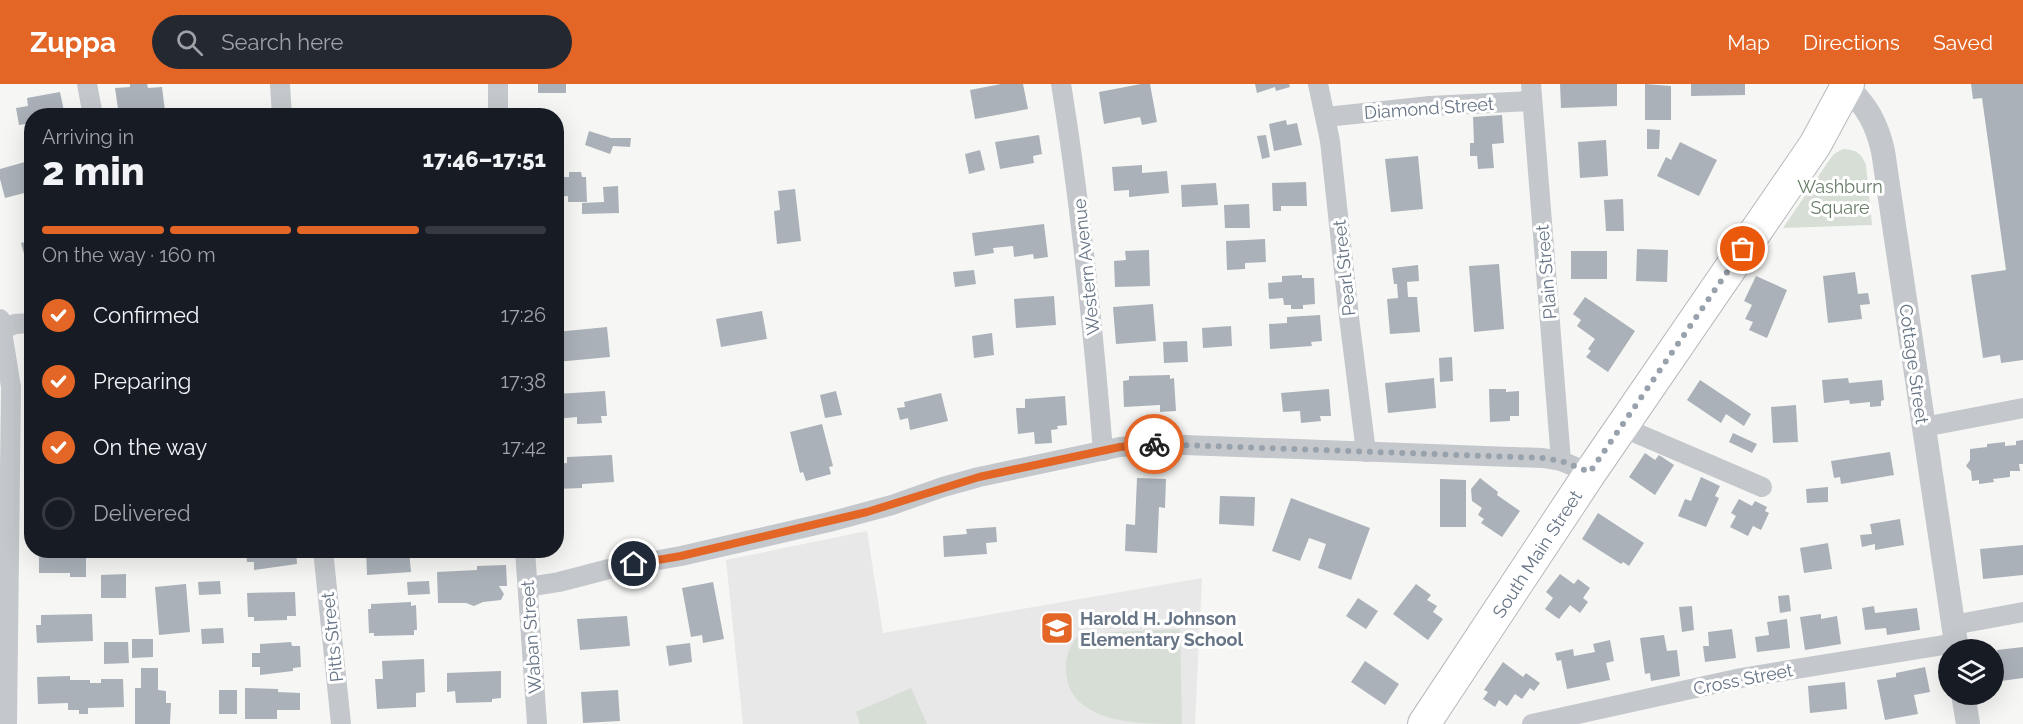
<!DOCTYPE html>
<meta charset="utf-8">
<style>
body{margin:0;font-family:Raleway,sans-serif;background:#242831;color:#f1f3f6;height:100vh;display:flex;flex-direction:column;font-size:22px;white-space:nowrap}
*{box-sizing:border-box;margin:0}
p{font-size:20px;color:#9ea1a6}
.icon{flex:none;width:33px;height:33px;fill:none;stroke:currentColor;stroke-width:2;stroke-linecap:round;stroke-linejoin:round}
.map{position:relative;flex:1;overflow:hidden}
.sheet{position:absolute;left:24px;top:24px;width:540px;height:450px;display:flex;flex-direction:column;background:#171b24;border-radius:24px;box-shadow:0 6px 24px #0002}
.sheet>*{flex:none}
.fabs{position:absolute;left:1938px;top:555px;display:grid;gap:12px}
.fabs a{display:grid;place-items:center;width:66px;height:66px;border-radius:50%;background:#171b24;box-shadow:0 6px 24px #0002;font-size:30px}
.pin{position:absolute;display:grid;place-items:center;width:51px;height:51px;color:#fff;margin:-26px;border:3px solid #fff;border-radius:50%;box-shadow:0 2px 6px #0007}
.courier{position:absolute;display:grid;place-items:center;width:60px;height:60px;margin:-30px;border:4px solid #e36627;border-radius:50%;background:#fff;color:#222;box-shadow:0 2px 8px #0007}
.summary em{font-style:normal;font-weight:800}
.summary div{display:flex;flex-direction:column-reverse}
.summary{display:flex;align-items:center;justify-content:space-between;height:102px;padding:0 18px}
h1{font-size:39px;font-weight:800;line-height:45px}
.bar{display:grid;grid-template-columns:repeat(4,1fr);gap:9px 6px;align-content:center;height:72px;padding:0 18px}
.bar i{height:8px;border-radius:4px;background:#363941}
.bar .active{background:#e36627}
.bar p{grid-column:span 4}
ol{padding:0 18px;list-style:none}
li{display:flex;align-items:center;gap:18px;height:66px}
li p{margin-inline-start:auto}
li .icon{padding:6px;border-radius:50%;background:#e36627;color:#fff;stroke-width:4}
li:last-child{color:#9ea1a6}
li i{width:33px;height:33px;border:3px solid #363941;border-radius:50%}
header{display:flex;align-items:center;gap:36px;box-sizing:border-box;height:84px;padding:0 30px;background:#e36627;color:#fff}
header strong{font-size:28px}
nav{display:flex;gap:33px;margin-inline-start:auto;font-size:21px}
.search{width:420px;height:54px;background:#242831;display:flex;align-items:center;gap:15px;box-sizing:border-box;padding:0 21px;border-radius:33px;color:#9ea1a6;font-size:22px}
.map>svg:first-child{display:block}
.built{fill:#e7e8e7}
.green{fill:#d7ded5}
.building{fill:#aab1b8}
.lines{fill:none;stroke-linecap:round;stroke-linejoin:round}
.primary-casing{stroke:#b5b9bd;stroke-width:34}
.minor{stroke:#c4c7cb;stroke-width:20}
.tertiary{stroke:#c4c7cb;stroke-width:24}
.primary{stroke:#fff;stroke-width:32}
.done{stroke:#98a2ac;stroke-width:6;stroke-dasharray:0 10.8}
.route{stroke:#e36627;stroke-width:8}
.labels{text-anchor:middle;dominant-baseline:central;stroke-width:6;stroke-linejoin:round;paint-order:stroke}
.street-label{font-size:18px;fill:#667485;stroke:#fff}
.park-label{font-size:18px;fill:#677c65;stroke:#fff}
.poi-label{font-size:18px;font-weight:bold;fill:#667485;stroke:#fff;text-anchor:start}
</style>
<header>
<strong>Zuppa</strong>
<div class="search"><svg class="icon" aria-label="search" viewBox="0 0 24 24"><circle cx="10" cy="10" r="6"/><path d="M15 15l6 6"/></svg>Search here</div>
<nav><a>Map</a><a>Directions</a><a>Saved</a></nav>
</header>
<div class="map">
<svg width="2023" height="640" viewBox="0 0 2023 640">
<rect width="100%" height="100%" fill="#f6f7f4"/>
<path class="built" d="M867,447L883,549L1202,494L1195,640H743L726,476Z"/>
<g class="green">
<path d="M1843,65C1857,66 1861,69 1866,81L1872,141L1783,144L1828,78L1834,70Z"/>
<path d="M1180,545L1182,640C1144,640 1097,640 1074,612C1071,606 1068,602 1067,595C1064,578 1067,565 1078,552L1115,548Z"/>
<path d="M911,604L927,640H860L856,628Z"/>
</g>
<g class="building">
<path d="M130,0H147L148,4L162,3L165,27L119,32L115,4L130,3Z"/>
<rect x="538" y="0" width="28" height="9"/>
<path d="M1001,0H1023L1028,25L975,35L970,6Z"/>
<path d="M1141,0H1150L1157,38L1142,41L1140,33L1104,40L1099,8Z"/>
<path d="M1255,0H1289L1290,3L1276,7L1275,3L1257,9Z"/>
<path d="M1560,0H1617V22L1561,24Z"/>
<path d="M1645,0L1671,2V36H1645Z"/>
<path d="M1691,0H1745V11L1691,12Z"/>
<path d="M1971,0H2023V276L2001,279L2000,271L1983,274L1971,191L2006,186L1982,14L1973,15Z"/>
<path d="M60,8L65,32H32V39L19,41L16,24L28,22L27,14Z"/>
<path d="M371,25L388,26V32H335V28L371,29Z"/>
<path d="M1502,31L1504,59L1492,60L1494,84L1478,85L1477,72H1470V59H1474L1473,33Z"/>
<path d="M1286,36L1287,41L1297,39L1302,61L1274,67L1269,40Z"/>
<path d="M1647,45L1660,46L1659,65H1647Z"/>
<path d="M589,47L611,54H631L630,63L613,62L610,70L585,61Z"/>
<path d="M1039,51L1042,70L1033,72L1034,79L1000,85L995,58Z"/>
<path d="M1266,51L1270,73L1262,75L1257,52Z"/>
<path d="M1606,56L1608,92L1580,94L1578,58Z"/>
<path d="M1680,58L1717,76L1699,112L1657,92L1666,73L1671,76Z"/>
<path d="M980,66L985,86L969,90L965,70Z"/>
<path d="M1418,72L1423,125L1391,128L1385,75Z"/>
<path d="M32,76V107L5,114L0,95V85Z"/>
<path d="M1142,81V89L1167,87L1169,109L1129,113V106L1114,107L1112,83Z"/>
<path d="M569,88H581L582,93H586L587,118H568V112L556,113V93H569Z"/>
<path d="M1306,98L1307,122H1281V127H1273L1272,99Z"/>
<path d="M1216,99L1218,121L1182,123L1181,101Z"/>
<path d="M618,102L619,129L582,130V119L604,118L603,103Z"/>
<path d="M795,105L801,157L777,160L774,127L780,126L778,107Z"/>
<path d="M1623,115L1624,147H1606L1604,116Z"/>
<path d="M1249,120L1250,144H1225L1224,121Z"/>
<path d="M1044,140L1048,173L1034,175L1033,170L1014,173L1013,162L993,164L994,169L975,172L972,149Z"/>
<path d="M1265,155L1266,178L1245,179V185L1227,186L1226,157Z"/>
<path d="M32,156V183L28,184L21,159Z"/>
<path d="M1637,165L1668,166L1667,198L1636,197Z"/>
<path d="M1149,166L1150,202L1115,203L1114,177L1126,176L1125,167Z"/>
<rect x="1571" y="167" width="36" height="28"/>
<path d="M1499,180L1504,245L1474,248L1469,182Z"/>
<path d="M1418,181L1419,197L1407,198L1408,213H1417L1420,248L1390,250L1387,215L1398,214L1397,200H1394L1392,184Z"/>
<path d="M974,186L976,200L955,203L953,188Z"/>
<path d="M1855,188L1858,210L1868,209L1870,220L1860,221L1862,235L1828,239L1823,192Z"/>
<path d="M1302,191V194H1314L1315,220L1303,221V225H1291V221H1284L1283,214L1269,215L1268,199L1282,198V192Z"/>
<path d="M1756,192L1787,206L1767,254L1749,246L1753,238L1745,235L1752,221L1744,217Z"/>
<path d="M1054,212L1056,241L1016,244L1014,215Z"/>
<path d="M1585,213L1635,247L1608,288L1586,273L1591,267L1588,265L1595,255L1577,242L1581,236L1573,230Z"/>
<path d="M1153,220L1156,257L1116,260L1113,223Z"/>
<path d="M762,227L767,255L721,263L716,235Z"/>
<path d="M1320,231L1322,257L1311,258L1312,262L1270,265L1269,240L1287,239V233Z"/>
<path d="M1231,242L1232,262L1203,264L1202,244Z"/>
<path d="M607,243L610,273L556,278V248Z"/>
<path d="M992,249L994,271L974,274L972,252Z"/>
<path d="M1187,257L1188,278L1164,279L1163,258Z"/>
<path d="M1452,273L1453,297L1440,298L1439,274Z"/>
<path d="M1170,291V295L1174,294L1176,327L1160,328V321L1124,323L1123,297L1129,296V292Z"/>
<path d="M1434,294L1436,324L1388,329L1385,299Z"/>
<path d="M1848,294L1849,299L1882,296L1884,316L1881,317V322L1870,323V318L1850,320L1849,316L1824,319L1822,296Z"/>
<path d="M1700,296L1751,330L1744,342L1726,330L1721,339L1687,316Z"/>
<path d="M1329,305L1331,332H1320L1321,337L1301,339L1300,327L1283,328L1281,309Z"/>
<path d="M1489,305H1506V308L1519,307V332H1510V337L1490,338Z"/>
<path d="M605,307L607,332H601L602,339L577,340V333L556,335V310Z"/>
<path d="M836,307L842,331L825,334L820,311Z"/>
<path d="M941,309L948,337L910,346L908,334L900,336L897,324L905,323L904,318Z"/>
<path d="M1065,312L1067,341L1057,342L1058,345L1051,346L1052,359L1035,360L1034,348L1018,350L1016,324H1025V315Z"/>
<path d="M1796,321L1798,358L1773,359L1771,323Z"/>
<path d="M822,340L833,382L829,383L831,390L806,397L803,388L800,389L790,348Z"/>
<path d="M1733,349L1757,360L1752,369L1729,358Z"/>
<path d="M2023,356V380H2019L2020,387H2010V393L1993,395L1994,398L1979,400V396L1972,397L1971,387L1966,382L1970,376V365L1987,363V360L2005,358V362L2016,361V357Z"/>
<path d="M1890,368L1894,391L1841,400L1840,393L1834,394L1831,377Z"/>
<path d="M1645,369L1655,376L1659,371L1674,381L1655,411L1629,393Z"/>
<path d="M612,371L614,398L582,400V404L556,405V380L567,379V373Z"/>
<path d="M1701,393L1720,402L1715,412L1719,414L1706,443L1678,432L1685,415L1691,417Z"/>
<path d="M1137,394L1166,395L1165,424L1159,423L1157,469L1125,467L1126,440L1135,441Z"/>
<path d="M1480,394L1498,408L1497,411L1520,427L1502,453L1481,439L1484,435L1478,431L1482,424L1472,417L1471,405Z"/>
<path d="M1440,395L1466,396V443H1440Z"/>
<path d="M1828,403V418L1807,419L1806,405Z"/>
<path d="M1220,412L1255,413L1254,442L1219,440Z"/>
<path d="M1291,414L1370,444L1351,496L1318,484L1326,460L1309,454L1300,477L1272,467Z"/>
<path d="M1739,415L1752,422L1755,417L1767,423L1765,427L1769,429L1761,446L1753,442L1748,452L1730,443L1736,432L1731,429Z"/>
<path d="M1598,429L1644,459L1629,482L1623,478L1621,480L1582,455Z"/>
<path d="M1900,435L1904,461L1875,466V460L1862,463L1860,451L1872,450L1870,440Z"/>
<path d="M996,443L997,458L986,459L987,470L944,473L943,452L967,450L966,445Z"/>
<path d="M1828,459L1832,485L1804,489L1800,464Z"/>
<path d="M2023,461V491L1983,495L1980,465Z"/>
<path d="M43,466L86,468V493H70V489H39V473H43Z"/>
<path d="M246,466H296L297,480L254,486V478H247Z"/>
<path d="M366,466H409L411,488L367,491Z"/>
<path d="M506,481L507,502H499L504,510L501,516L483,518L474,522L466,519H438L437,488L477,486V482Z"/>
<path d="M126,490V514H101V491Z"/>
<path d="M1560,490L1574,500L1578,495L1590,504L1583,514L1588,518L1580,529L1570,521L1559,535L1545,525L1553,514L1546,508Z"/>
<path d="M220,497L221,510L199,511L198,498Z"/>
<path d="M429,497L430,510L408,511L407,498Z"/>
<path d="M713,498L724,555L703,559L702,551L691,553L682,504Z"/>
<path d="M186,500L190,548L159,551L155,503Z"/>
<path d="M1416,500L1431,511L1427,516L1437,522L1433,528L1443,535L1428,556L1393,530Z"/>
<path d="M295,508L296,532H287V536L254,537V533H248L247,509Z"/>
<path d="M1789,511L1791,527L1780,529L1778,512Z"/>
<path d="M1358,514L1378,527L1366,545L1346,532Z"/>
<path d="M411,518V522L416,521L417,546H414V551L374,552V549H369L368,525H371V520Z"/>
<path d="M1692,522L1694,546L1682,548L1679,523Z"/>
<path d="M1874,522L1875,529L1917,524L1920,546L1887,551L1886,544L1865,546L1862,524Z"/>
<path d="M92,530L93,557L37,559L36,541H41V531Z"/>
<path d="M1821,530V535L1837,532L1841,560L1805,566L1800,533Z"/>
<path d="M627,532L630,562L580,566L577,535Z"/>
<path d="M1787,535L1790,564L1757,568L1755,553L1769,551L1767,538Z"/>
<path d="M223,544L224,559L202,560L201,545Z"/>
<path d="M1732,545L1736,574L1705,578L1703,562H1709L1708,548Z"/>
<path d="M1664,551L1667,567L1677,566L1680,592L1651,597L1650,589L1645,590L1640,554Z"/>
<path d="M132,555H153V573L132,574Z"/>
<path d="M1610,556L1614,577L1606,579L1610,596L1567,605L1561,576L1557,577L1555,569L1573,565L1574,572L1595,568L1593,560Z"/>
<path d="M104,558H128L129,579L104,580Z"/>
<path d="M291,558L292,562H300L301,583L293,584V587L260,591V583H252V569H260V560Z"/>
<path d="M690,559L692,578L669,582L666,562Z"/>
<path d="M2023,563V594L2001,597L1997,566Z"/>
<path d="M424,575L425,608L416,609V623L377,625L375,595H383L382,577Z"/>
<path d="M1365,577L1399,600L1385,621L1351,598Z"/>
<path d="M1503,578L1523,593L1526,589L1540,599L1534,607L1530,604L1522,615L1515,610L1507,622L1499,616L1495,623L1483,615L1488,608L1484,606Z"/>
<path d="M1925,583L1930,608L1914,611L1918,630L1885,636L1877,596L1896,593V589Z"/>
<path d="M141,584H158V606L166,607V619H171L170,640H135V604H141Z"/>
<path d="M501,587V614L492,615V618L456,619L455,607L447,608V589Z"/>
<path d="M70,592V596H90V599H101V595H123L124,623L88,624V630H79V626H68V619L38,620L37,593Z"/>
<path d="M1845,598L1847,625L1810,629L1808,602Z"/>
<path d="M245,604L278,605V608L300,609V626H277V635H245Z"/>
<rect x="219" y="606" width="18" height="24"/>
<path d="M618,606L620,637L583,639L581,608Z"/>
</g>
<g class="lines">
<g class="primary-casing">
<path id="primary" d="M1424,640L1590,389L1815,61L1848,0"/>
</g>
<g class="minor">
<path d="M87,0L93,32"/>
<path d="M280,0L282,32"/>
<path d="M1061,0C1081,122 1093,244 1103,367"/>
<path d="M1318,0L1330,57L1349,233L1366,368"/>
<path d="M1531,0L1561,377"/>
<path d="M498,32V0"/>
<path d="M1326,33L1430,22L1532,17"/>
<path d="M0,235L11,303L7,640"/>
<path d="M3,245L15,240L32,239"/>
<path d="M1622,343L1762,403"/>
<path d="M1924,343L2023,324"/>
<path d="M323,466L341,640"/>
<path d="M525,466L537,640"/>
<path d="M528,503L559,498L609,485L681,472L829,438L892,421L943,403L979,393L1120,363L1157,360L1543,374L1561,377L1590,389"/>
<path d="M1953,541L2023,528"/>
<path d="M1532,640L1741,594L1956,559"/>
</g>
<g class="tertiary">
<path d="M1847,4C1867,21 1877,41 1883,67L1957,566"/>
<path d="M1963,610L1968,640"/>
</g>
<use href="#primary" class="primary"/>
</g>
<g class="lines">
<path class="done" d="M1154,360L1543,374L1561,377L1590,388L1743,165"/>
<path class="route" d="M634,480L681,472L867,428L979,393L1120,363L1154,360"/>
</g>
<defs>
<g id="school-square" transform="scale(1.725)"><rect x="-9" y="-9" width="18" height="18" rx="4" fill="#e36627" stroke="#fff"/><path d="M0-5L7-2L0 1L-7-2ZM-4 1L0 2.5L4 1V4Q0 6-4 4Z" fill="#fff"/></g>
</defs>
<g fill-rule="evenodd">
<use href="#school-square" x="1057" y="544"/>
</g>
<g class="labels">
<g class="street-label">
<text transform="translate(1429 24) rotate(-4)">Diamond Street</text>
<text transform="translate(1086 183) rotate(-96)">Western Avenue</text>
<text transform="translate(1344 184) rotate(-96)">Pearl Street</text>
<text transform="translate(1546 188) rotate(-95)">Plain Street</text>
<text transform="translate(1914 280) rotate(82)">Cottage Street</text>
<text transform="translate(1537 470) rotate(-57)">South Main Street</text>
<text transform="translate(332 553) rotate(-96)">Pitts Street</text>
<text transform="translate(531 553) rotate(-94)">Waban Street</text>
<text transform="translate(1743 595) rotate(-11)">Cross Street</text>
</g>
<g class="park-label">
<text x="1840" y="102">Washburn<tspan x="1840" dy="21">Square</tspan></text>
</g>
<g class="poi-label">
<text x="1080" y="534">Harold H. Johnson<tspan x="1080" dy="21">Elementary School</tspan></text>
</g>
</g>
</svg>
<div class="fabs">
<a><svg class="icon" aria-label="layers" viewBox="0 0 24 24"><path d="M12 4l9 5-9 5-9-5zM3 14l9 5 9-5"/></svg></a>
</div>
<div class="pin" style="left:1743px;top:165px;background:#ea580c"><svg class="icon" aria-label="bag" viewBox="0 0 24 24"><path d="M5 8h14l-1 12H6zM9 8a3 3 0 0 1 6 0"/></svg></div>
<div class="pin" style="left:634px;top:480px;background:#1f2937"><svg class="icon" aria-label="home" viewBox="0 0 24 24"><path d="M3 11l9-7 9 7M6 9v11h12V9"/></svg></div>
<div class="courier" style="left:1154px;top:360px"><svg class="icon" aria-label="bike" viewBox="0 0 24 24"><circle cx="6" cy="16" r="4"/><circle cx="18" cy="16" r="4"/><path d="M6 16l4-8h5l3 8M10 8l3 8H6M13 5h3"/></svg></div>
<section class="sheet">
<div class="summary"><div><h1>2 min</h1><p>Arriving in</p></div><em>17:46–17:51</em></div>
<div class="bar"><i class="active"></i><i class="active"></i><i class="active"></i><i></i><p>On the way · 160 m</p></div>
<ol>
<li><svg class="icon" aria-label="check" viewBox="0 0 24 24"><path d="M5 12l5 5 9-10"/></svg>Confirmed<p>17:26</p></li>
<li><svg class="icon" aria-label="check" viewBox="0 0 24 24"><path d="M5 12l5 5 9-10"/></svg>Preparing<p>17:38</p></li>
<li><svg class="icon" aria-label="check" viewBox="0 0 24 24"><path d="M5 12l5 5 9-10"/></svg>On the way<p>17:42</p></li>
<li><i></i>Delivered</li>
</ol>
</section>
</div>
